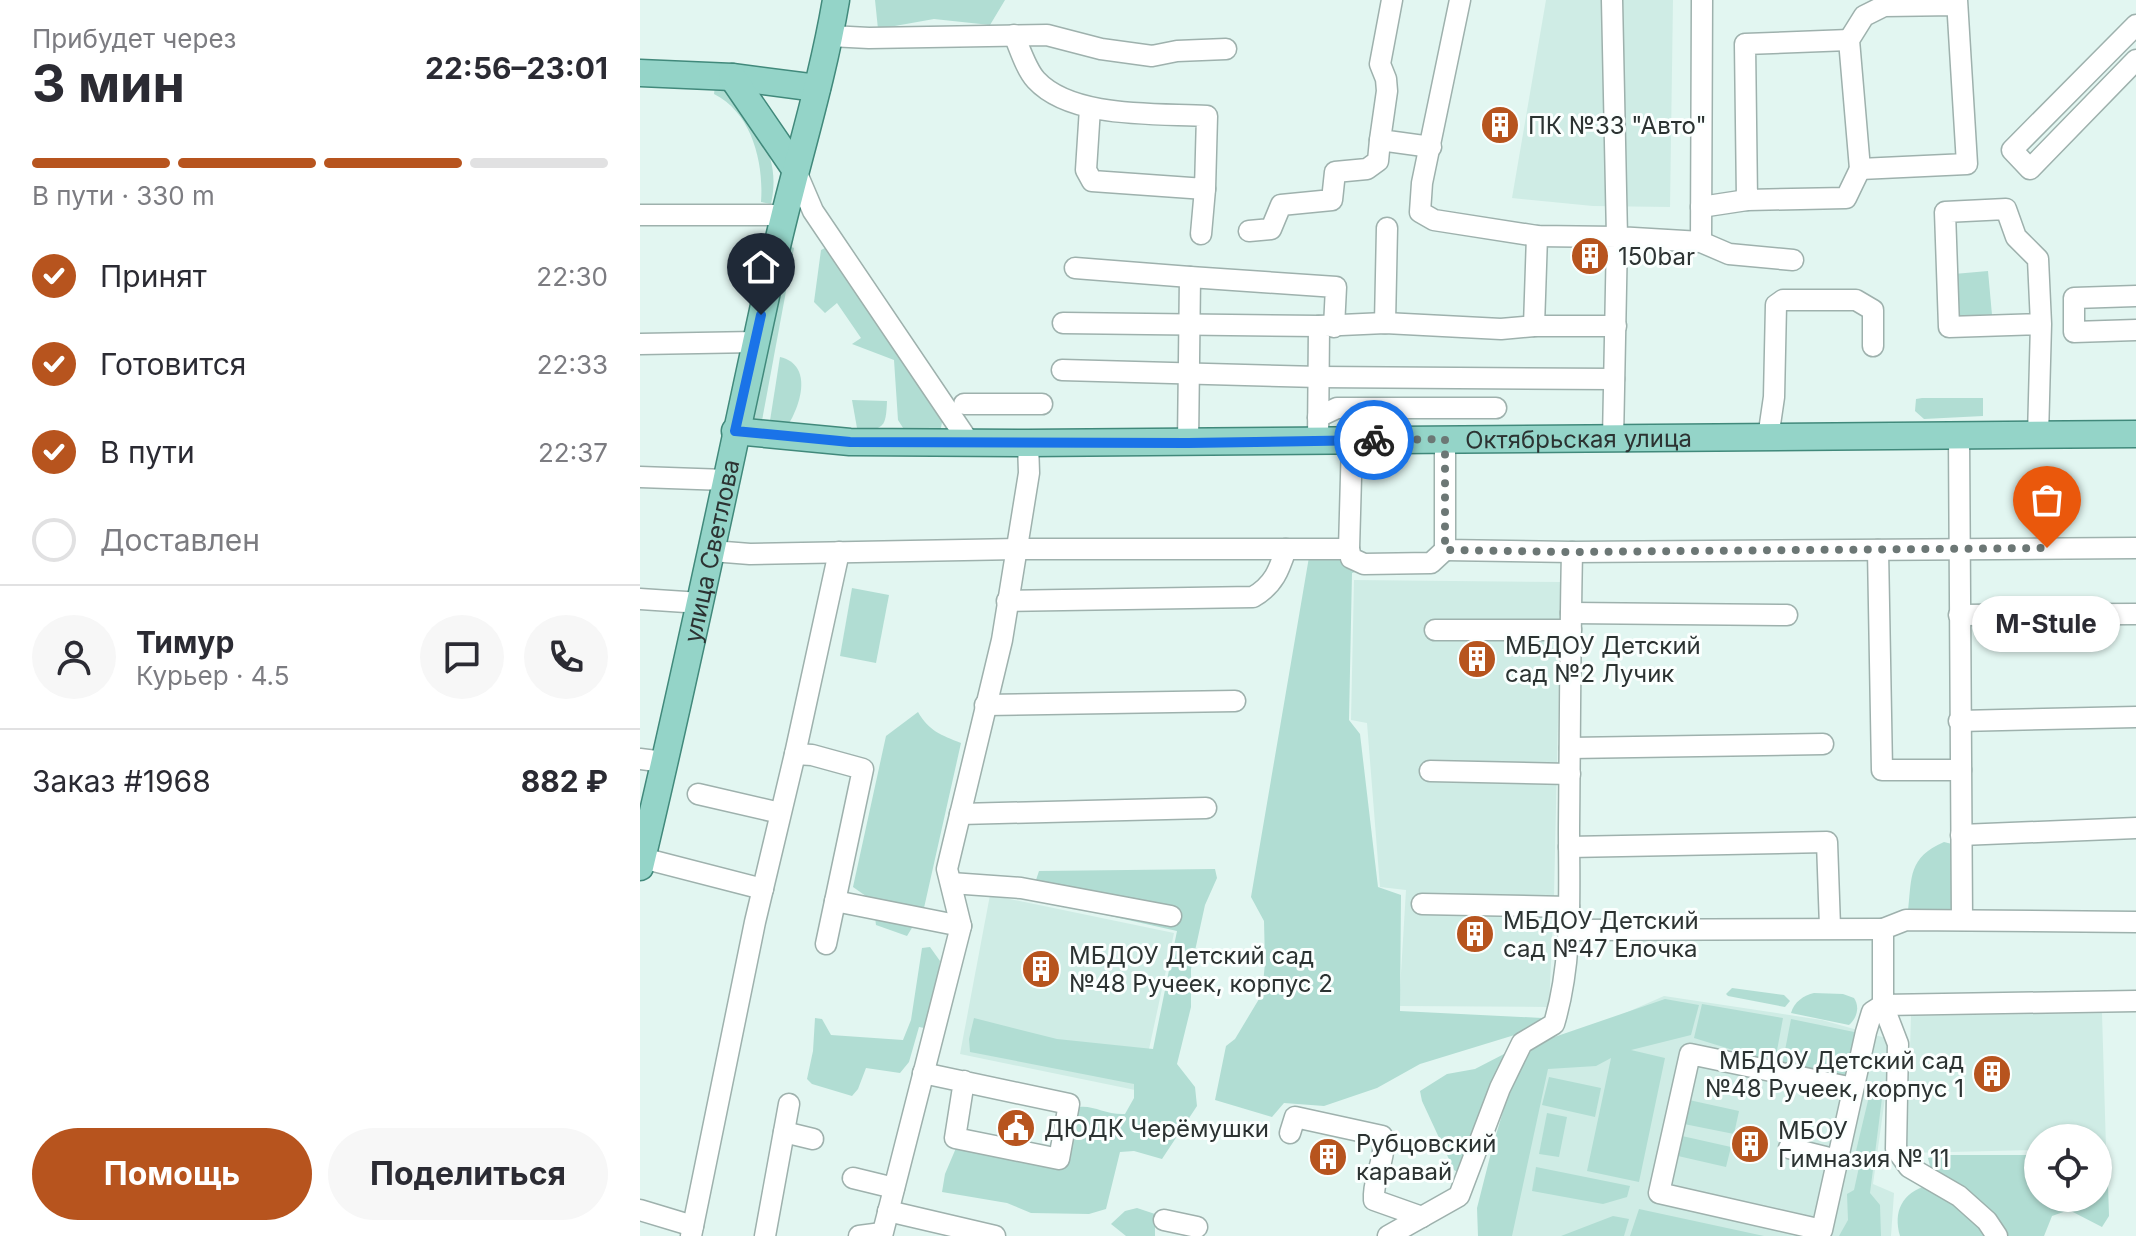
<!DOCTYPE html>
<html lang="ru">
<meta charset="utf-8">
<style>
body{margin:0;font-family:Inter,sans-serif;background:#f7f7f7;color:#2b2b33;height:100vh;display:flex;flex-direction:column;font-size:30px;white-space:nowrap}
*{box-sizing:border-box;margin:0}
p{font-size:26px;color:#7c7c81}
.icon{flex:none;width:44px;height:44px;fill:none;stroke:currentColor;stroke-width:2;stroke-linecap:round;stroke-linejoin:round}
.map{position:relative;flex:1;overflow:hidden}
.panel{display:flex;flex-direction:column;background:#fff;width:640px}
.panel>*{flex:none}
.controls{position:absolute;left:1384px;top:1124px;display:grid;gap:16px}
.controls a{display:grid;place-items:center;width:88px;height:88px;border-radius:50%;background:#fff;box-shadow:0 2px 6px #0004;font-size:40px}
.pin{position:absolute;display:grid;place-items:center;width:68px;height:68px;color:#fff;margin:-82px -34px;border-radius:50% 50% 50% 0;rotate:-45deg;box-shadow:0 0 8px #0007}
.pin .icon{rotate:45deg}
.courier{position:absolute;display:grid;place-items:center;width:80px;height:80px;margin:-40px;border:6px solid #1a73e8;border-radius:50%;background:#fff;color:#222;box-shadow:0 2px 10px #0007}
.bubble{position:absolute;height:56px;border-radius:28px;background:#fff;box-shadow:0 2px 6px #0004;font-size:26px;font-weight:700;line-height:56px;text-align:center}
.head em{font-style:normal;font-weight:700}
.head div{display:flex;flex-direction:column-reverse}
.head{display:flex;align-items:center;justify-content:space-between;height:136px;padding:0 32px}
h1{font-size:52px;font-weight:700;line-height:60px}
.bar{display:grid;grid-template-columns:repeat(4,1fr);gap:12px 8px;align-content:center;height:96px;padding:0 32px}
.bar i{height:10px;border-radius:6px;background:#e1e1e2}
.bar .current{background:#b7541e}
.bar p{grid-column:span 4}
.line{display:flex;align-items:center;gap:20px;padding:0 32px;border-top:2px solid #e1e1e2}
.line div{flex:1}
.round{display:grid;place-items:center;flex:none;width:84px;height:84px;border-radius:42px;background:#f7f7f7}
ol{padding:0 32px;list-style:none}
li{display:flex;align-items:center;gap:24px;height:88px}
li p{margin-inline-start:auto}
li .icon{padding:8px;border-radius:50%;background:#b7541e;color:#fff;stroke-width:4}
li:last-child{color:#7c7c81}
li i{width:44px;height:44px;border:4px solid #e1e1e2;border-radius:50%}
.action{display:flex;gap:16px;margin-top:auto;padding:16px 32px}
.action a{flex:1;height:92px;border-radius:48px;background:#b7541e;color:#fff;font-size:32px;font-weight:700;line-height:92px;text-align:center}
.action a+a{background:#f7f7f7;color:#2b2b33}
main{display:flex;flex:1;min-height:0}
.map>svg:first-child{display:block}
.built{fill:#cfece5}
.green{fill:#b1ddd3}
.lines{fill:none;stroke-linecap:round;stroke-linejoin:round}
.minor-casing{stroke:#9eb1ad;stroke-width:23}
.major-casing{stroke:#41897b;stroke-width:29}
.minor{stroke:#fff;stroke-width:20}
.major{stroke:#94d4c8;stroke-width:26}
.done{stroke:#6c7775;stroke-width:8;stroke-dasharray:0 14.4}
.route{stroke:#1a73e8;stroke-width:10}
.labels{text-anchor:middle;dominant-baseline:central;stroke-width:6;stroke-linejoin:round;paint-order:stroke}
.poi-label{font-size:24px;fill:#2c3332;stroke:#fbfffe;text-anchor:start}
.street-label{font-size:24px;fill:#2c3332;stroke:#fbfffe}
</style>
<main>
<section class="panel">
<div class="head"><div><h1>3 мин</h1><p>Прибудет через</p></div><em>22:56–23:01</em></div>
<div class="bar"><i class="current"></i><i class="current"></i><i class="current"></i><i></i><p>В пути · 330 m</p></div>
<ol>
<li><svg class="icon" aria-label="check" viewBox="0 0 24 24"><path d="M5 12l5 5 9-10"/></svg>Принят<p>22:30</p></li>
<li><svg class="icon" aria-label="check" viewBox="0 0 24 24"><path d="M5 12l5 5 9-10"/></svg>Готовится<p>22:33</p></li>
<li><svg class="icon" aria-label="check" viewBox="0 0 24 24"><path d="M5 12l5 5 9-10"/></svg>В пути<p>22:37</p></li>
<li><i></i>Доставлен</li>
</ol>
<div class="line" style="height:144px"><a class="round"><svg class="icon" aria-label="person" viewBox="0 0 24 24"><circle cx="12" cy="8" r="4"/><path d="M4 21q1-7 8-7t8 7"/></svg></a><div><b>Тимур</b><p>Курьер · 4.5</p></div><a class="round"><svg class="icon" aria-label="chat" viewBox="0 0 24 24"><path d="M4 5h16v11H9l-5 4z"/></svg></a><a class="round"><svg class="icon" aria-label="phone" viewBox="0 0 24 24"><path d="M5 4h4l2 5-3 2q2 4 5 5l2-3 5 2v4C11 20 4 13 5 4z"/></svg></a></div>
<div class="line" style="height:104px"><div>Заказ #1968</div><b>882 ₽</b></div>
<div class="action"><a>Помощь</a><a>Поделиться</a></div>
</section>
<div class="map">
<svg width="1496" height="1236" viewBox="0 0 1496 1236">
<rect width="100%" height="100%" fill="#e2f6f1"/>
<g class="built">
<path d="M906,0H1033L1030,207L953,206L872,198Z"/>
<path d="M714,580L921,582L914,896L909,1007L759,1006L766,890L740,887L727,723L711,720Z"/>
<path d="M350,895L534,933L500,1091L320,1054Z"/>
<path d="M1024,996L1182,1020L1253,1040L1233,1184L1254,1193L1251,1236H851L890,1055Z"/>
<path d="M1462,1013L1466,1148H1458V1138H1398V1150L1267,1153L1271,1016Z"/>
</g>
<g class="green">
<path d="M235,0H365L350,25L294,19L238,29Z"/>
<path d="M75,86L88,89C115,128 142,153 131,204L121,202C124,163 112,113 74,94Z"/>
<path d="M146,245L154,248L121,426L112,419Z"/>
<path d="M191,245L303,417L300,433L265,431L258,420L254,360L212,344L221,338L197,303L185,313L174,302L181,250Z"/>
<path d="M1348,271L1352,315L1318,318L1314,274Z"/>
<path d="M140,357C173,365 161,404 148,425L129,427Z"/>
<path d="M1282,398H1343V416L1284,419L1275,411L1276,399Z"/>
<path d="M212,400L247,401C246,428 243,431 217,428Z"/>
<path d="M669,557L702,560L718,571L712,573L709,720L720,734L738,887L761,895L760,1011L902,1018L904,1026L780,1064L737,1088L684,1106L644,1103L632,1117L575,1100L586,1046L595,1039L622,994L625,963L624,921L611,897Z"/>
<path d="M212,588L249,595L236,663L200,656Z"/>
<path d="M278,712C289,731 301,735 321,743L284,908L267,936L236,925L233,901L213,887L246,736Z"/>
<path d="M1304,842L1316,845V915L1268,911C1272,876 1268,858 1304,842Z"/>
<path d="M575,869L577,878L565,905L551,969V1007L537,1064L555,1087L557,1106L522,1159L494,1151L480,1152L466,1209L449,1214L391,1213L367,1203L302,1192L305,1174L316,1148L423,1169L429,1137L439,1107C454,1105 466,1115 485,1114L494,1098V1084L330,1052L329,1039L334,1018L417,1039L513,1049L537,931L390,898L399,871Z"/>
<path d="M290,947L300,961L290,1029L279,1027L269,1062L260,1073L226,1068L218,1089L212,1096L172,1084L167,1079L173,1051L175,1018L182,1019L191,1035L263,1040L271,1020L282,948Z"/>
<path d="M1092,988L1144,995L1150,1001L1145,1007L1088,996L1086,994Z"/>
<path d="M1174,993L1203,994L1214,998C1220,1007 1217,1018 1209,1025L1151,1013C1154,1002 1164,995 1174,993Z"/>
<path d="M1025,999L1059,1005L1051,1035L991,1050L1025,1058L999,1182L947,1171L971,1058L956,1066L908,1069L872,1236H838L837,1208L853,1145L876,1068L894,1044Z"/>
<path d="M1062,1004L1143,1018L1136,1056H1130L1129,1061L1054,1038Z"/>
<path d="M1151,1019L1219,1033L1210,1072L1205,1078L1142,1066Z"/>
<path d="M864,1054L868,1060L819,1173L814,1170L782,1101L780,1091L807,1074L835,1069Z"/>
<path d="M909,1077L961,1088L955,1117L902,1105Z"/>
<path d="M1231,1088L1243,1090L1230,1193L1240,1205L1241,1236H1199L1208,1220L1207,1194L1214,1190L1221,1158L1216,1151Z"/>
<path d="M1049,1100L1099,1111L1094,1134L1044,1124Z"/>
<path d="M907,1113L927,1117L919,1157L899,1154Z"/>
<path d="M1042,1136L1091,1147L1086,1167L1038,1156Z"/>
<path d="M1303,1155H1398V1198H1458V1182L1468,1184L1469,1216L1462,1227L1429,1210L1412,1216L1404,1236H1363L1290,1166L1288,1158Z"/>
<path d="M896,1167L990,1186L987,1197L963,1204L892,1191Z"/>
<path d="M1288,1185C1306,1196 1339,1214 1344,1236H1260C1253,1211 1262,1193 1288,1185Z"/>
<path d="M497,1208L515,1214V1236H486L471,1224L485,1211Z"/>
<path d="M999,1209L1124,1236H990Z"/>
<path d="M973,1216L989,1219L984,1236H921Z"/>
</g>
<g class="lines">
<g class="minor-casing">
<g id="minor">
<path d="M752,0L740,64L746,79L747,91L740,140L791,147"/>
<path d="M820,0L782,183L780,212L794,220L897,236L977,237L973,440"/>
<path d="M972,0L977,237L1061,242L1089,254L1153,260"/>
<path d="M1316,5L1244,6L1224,16L1209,40L1220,169L1327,164L1317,0"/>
<path d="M1496,25L1372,150L1390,169L1496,60"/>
<path d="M374,35C380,49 386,69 396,80C432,119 518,113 567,116L565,189L452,181L446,170L450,108"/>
<path d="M190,36L229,38L407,35L461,49L512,56L537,51L586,49"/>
<path d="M1209,40L1105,44L1107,200L1206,198L1220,169"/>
<path d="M155,169L173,211L329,442"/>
<path d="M1061,207L1107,200"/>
<path d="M0,215H144"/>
<path d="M609,231L631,229L641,205L692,200L695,172L727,169L738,161L740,140"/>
<path d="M561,234L565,189"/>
<path d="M1061,242L1062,0"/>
<path d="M435,268L550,277"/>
<path d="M1496,296L1434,298V332L1496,330"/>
<path d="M423,323L679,326"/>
<path d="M745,323L747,228"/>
<path d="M894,326L897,236"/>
<path d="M0,344L116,342"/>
<path d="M422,370L679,377L974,379"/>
<path d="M324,404H402"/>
<path d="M678,417L697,408H856"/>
<path d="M1319,436L1322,920"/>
<path d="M1398,436L1401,324L1309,327L1305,212L1366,209L1376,237L1398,259L1401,324"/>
<path d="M1128,438L1134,397L1136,305L1143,300H1216L1233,310V346"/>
<path d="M805,439V550L932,552L1496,548"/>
<path d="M678,441L679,326L745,323L861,329L894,326H976"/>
<path d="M712,441L709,549L711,558L724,564L791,563L805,550"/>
<path d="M548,443L550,277L696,287L694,327"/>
<path d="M0,477L86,480"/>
<path d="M1238,550L1242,770H1321"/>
<path d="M72,551L110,554L378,549H709"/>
<path d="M0,599L61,603"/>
<path d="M367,601L613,597C634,585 639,570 646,549"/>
<path d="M931,613L1147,615"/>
<path d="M1319,615L1496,614"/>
<path d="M795,630H931"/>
<path d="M345,705L595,701"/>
<path d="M1319,721L1496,717"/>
<path d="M930,748L1183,744"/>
<path d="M155,754L172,755L223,769L186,944"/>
<path d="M0,759L24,762"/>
<path d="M790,771L930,774"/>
<path d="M58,794L140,813"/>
<path d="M320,814L566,808"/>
<path d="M1321,835L1496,828"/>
<path d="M929,847L1187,842L1190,927"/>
<path d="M2,858L123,889"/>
<path d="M311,883L381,888L531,916"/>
<path d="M195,901L321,926"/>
<path d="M782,904L929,907"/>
<path d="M1496,922L1266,920L1243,929V1005L1496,1001"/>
<path d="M928,930L1243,929"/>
<path d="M283,1073L429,1104L419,1159L315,1138L324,1081"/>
<path d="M1213,1088L1050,1054L1019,1193L1182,1230L1226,1032L1232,1012L1243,1005L1258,1044L1256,1149L1269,1167L1319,1196L1347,1221L1357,1236"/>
<path d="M144,1132L173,1139"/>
<path d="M650,1133L655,1117L742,1136C748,1157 732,1178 734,1200L782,1217"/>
<path d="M1149,1148L1197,1160"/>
<path d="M213,1178L254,1188"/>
<path d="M0,1210L53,1226"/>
<path d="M248,1211L355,1236"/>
<path d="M524,1220L557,1227"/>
<path d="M51,1236L115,922L155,754L199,552"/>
<path d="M125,1236L149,1104"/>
<path d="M219,1236L242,1233"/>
<path d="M242,1236L321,926L307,869L362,640L389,473L388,443"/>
<path d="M748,1236L819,1196L860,1088L882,1043L914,1024C933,961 929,893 929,828C930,736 930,644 932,552"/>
</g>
</g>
<g class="major-casing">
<g id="major">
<path d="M0,73L92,77L177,88"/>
<path d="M92,77L155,169"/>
<path id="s1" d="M95,431L210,442L388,443L1496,434"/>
<path id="s2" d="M0,867C48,667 89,465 133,264C152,176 181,89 196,0"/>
</g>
</g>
<use href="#minor" class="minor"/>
<use href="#major" class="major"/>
</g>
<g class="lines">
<path class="done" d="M734,440L805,439V550L932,552L1407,548"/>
<path class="route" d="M121,315L95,431L210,442L548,443L734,440"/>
</g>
<defs>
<g id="building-disc" transform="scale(2)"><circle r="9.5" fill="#b7541e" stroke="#fbfffe"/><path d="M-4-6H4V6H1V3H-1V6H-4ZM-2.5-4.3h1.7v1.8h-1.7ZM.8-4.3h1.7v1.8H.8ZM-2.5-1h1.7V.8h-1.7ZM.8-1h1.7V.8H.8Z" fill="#fff"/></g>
<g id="civic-disc" transform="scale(2)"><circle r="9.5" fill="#b7541e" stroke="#fbfffe"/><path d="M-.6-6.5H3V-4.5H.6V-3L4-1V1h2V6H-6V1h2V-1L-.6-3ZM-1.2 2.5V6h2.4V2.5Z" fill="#fff"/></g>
</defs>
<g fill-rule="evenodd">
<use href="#building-disc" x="860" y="125"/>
<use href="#building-disc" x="950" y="256"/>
<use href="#building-disc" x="837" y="659"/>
<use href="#building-disc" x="835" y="934"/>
<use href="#building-disc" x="401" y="969"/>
<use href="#building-disc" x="1352" y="1074"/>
<use href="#civic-disc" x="376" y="1128"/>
<use href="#building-disc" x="1110" y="1144"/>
<use href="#building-disc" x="688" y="1157"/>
</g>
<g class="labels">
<g class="poi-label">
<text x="888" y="125">ПК №33 "Авто"</text>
<text x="978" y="256">150bar</text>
<text x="865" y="645">МБДОУ Детский<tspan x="865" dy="28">сад №2 Лучик</tspan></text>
<text x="863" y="920">МБДОУ Детский<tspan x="863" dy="28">сад №47 Елочка</tspan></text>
<text x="429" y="955">МБДОУ Детский сад<tspan x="429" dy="28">№48 Ручеек, корпус 2</tspan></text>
<text x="1324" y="1060" text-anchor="end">МБДОУ Детский сад<tspan x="1324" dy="28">№48 Ручеек, корпус 1</tspan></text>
<text x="404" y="1128">ДЮДК Черёмушки</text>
<text x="1138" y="1130">МБОУ<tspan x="1138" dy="28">Гимназия № 11</tspan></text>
<text x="716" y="1143">Рубцовский<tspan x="716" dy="28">каравай</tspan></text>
</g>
<g class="street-label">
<text stroke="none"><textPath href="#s1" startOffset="844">Октябрьская улица</textPath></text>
<text stroke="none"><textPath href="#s2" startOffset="324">улица Светлова</textPath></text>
</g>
</g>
</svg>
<div class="controls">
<a><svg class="icon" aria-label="locate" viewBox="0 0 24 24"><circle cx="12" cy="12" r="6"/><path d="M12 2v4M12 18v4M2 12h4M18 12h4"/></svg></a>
</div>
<div class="pin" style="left:1407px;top:548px;background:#ea580c"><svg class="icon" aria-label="bag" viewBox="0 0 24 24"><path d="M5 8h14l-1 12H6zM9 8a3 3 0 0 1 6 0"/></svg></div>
<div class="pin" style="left:121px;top:315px;background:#1f2937"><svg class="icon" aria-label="home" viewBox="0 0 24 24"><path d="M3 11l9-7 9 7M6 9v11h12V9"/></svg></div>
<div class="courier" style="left:734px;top:440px"><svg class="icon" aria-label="bike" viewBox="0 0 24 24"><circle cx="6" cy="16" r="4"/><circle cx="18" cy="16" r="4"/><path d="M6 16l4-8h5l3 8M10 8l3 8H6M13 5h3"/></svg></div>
<div class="bubble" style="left:1332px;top:596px;width:148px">M-Stule</div>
</div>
</main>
